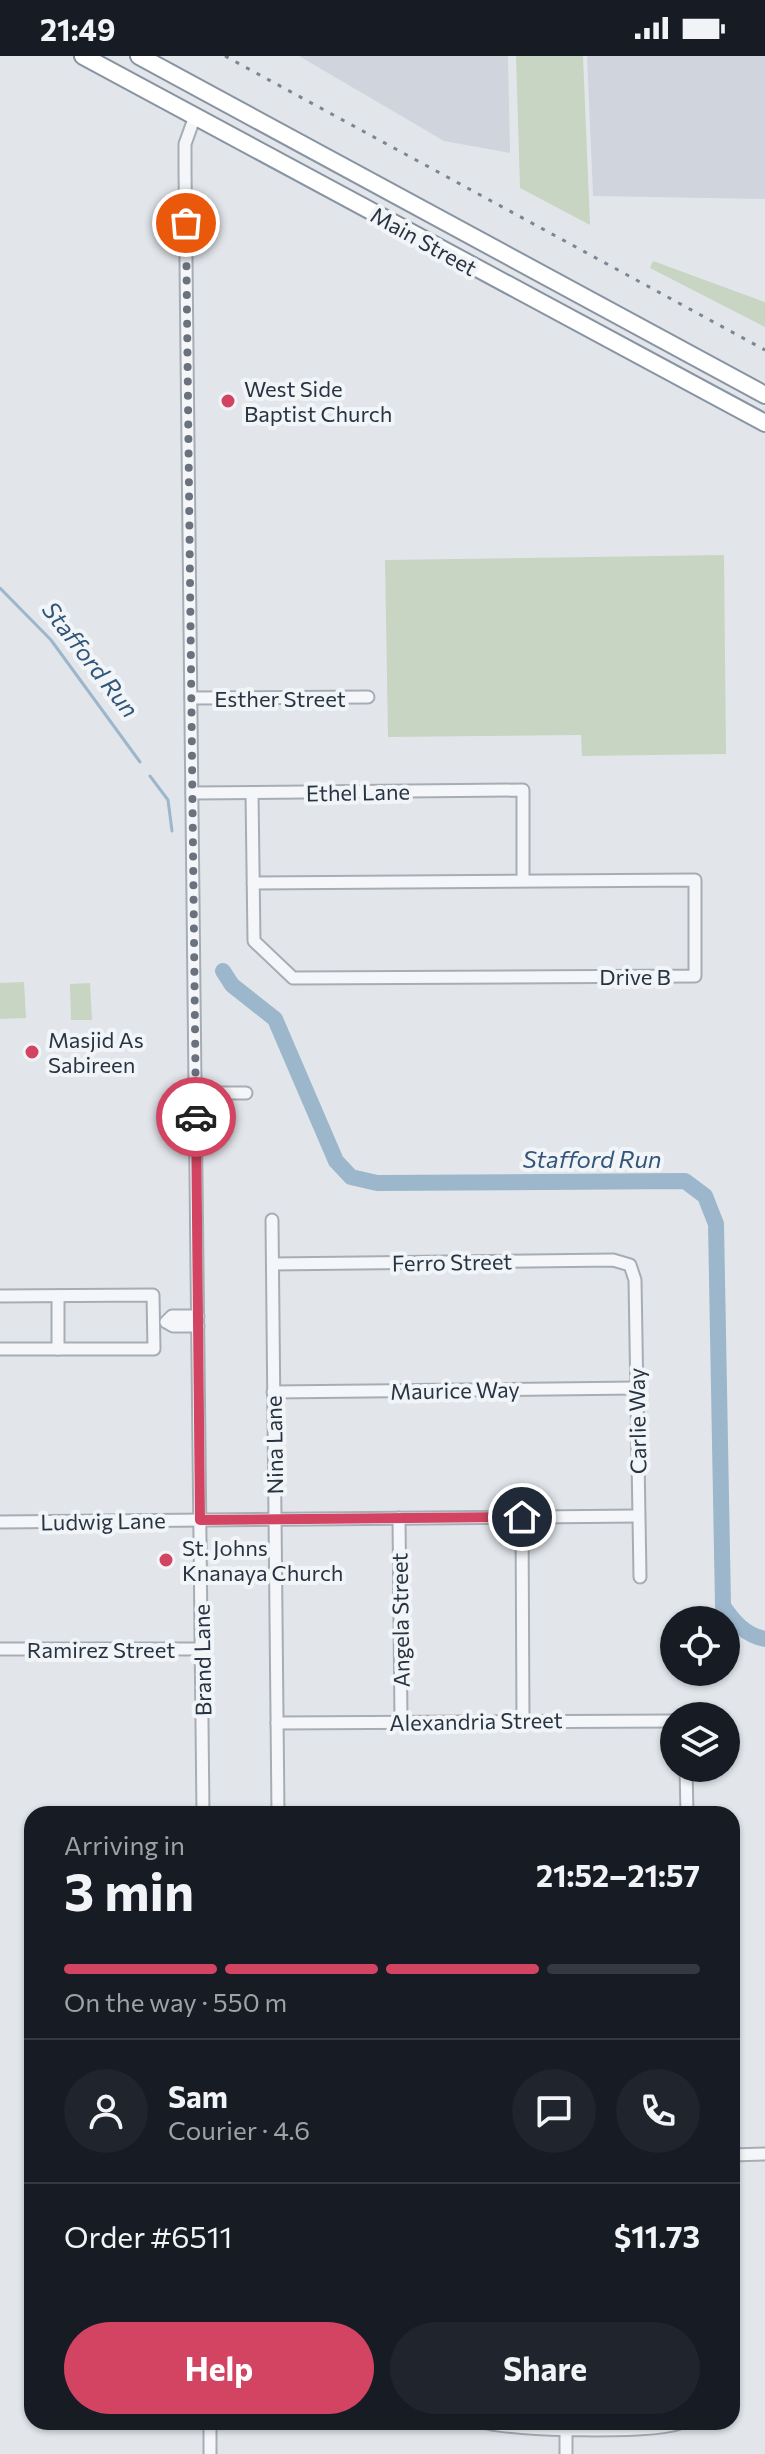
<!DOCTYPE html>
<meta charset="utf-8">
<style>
body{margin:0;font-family:Commissioner,sans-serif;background:#20242c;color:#f1f3f6;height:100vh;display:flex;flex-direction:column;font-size:30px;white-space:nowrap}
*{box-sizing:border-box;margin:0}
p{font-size:26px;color:#9ea1a6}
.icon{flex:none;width:44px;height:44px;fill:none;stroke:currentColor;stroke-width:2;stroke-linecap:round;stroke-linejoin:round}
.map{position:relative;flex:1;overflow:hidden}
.sheet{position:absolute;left:24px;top:1750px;width:716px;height:624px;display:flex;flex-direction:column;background:#171b24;border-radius:24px;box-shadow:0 2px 6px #0004}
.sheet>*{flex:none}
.fabs{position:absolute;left:660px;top:1550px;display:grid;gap:16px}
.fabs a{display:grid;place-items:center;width:80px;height:80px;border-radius:50%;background:#171b24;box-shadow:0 2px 6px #0004;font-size:40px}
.pin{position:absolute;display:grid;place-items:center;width:68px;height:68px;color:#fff;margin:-34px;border:4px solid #fff;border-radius:50%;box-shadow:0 2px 8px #0007}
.courier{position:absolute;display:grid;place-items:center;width:80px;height:80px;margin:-40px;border:6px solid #d24461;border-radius:50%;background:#fff;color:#222;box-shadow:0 2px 10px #0007}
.overview em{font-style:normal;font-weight:700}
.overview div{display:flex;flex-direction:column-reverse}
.overview{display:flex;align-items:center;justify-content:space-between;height:136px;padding:0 40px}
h1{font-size:52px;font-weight:700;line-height:60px}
.bar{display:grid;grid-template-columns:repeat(4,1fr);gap:12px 8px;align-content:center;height:96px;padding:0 40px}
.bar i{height:10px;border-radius:6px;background:#363941}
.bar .active{background:#d24461}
.bar p{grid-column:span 4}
.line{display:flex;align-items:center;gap:20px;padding:0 40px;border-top:2px solid #363941}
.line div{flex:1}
.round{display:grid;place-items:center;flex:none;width:84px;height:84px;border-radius:42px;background:#20242c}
.action{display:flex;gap:16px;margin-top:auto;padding:16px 40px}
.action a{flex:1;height:92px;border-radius:48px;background:#d24461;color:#fff;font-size:32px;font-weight:700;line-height:92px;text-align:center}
.action a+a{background:#20242c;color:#f1f3f6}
.status{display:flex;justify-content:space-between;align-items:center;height:56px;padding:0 40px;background:#171b24;direction:ltr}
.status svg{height:22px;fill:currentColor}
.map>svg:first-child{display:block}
.built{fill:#d0d5dd}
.green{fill:#c8d5c3}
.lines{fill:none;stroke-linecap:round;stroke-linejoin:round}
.stream{stroke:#9cb6cc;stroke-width:3}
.river{stroke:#9cb6cc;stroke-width:16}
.minor-casing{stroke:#a7adb5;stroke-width:15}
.highway-casing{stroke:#8994a2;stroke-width:20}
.minor{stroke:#f5f6f9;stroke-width:11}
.highway{stroke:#fff;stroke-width:16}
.rail{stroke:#7b8695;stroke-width:3;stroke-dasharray:4 8;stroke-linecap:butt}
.done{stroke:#6a727e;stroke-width:8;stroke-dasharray:0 14.4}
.route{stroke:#d24461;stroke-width:10}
.poi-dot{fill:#d24461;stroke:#f2f5f8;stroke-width:3}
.labels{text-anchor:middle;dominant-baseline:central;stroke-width:8;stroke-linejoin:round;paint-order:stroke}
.street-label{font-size:22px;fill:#293443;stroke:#f2f5f8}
.poi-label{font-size:22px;fill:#293443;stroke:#f2f5f8;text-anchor:start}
.water-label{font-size:24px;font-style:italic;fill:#325579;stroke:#f2f5f8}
</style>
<div class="status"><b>21:49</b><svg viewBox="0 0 49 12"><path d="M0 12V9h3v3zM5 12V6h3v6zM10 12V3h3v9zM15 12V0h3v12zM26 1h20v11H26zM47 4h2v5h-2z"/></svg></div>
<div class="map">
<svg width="765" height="2398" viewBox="0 0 765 2398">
<rect width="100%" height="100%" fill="#e2e6eb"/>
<g class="built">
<path d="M299,0H508L510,97L444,85Z"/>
<path d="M587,0H765V143L593,140Z"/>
</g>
<g class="green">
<path d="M516,0H583L590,169L520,132Z"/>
<path d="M653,205L765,246V271L650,212Z"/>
<path d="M724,499L726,698L582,700L581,679L388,681L385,504Z"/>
<path d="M24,926L26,962L0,963V927Z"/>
<path d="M90,927L92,964H71L70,928Z"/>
</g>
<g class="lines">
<g class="stream">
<path d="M0,532L51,584L140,706"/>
<path d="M150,720L168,744L172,775"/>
</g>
<path class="river" d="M223,915L232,929L275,963L336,1105L351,1121L377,1127L685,1125L705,1140L716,1168L723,1550C734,1566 745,1579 765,1583"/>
<g class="minor-casing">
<g id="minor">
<path d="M195,60L185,88V114L203,1758"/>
<path d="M191,642L368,641"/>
<path d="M192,737L523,734V824"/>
<path d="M252,737L254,885L293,922L695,920V824L253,827"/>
<path d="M195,1037H246"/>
<path d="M272,1164L278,1758"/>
<path d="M273,1208L613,1204L630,1209L635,1224L640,1521"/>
<path d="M0,1240L153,1239L154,1293H0"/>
<path d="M58,1240V1293"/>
<path d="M198,1260H172L166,1266L173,1270H198"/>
<path d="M273,1336L636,1332"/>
<path d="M522,1461L523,1664"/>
<path d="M399,1462L401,1665"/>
<path d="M0,1466L638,1460"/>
<path d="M0,1593H202"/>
<path d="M277,1667L674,1665"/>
<path d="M686,1712L687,1758"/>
<path d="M732,2099L765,2098"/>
<path d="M210,2366V2398"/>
<path d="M483,2366C510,2375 658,2378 682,2366"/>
<path d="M566,2367V2398"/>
</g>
</g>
<g class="highway-casing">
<g id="highway">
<path d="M83,0L765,367"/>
<path d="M139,0L765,339"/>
</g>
</g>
<use href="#minor" class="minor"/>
<use href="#highway" class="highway"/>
<path class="rail" d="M225,0L765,294"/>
</g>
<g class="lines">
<path class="done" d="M186,167L196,1061"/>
<path class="route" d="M196,1061L200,1464L522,1461"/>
</g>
<g class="poi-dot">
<circle cx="228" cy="345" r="8"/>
<circle cx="32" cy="996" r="8"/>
<circle cx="166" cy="1504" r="8"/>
</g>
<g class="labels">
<g class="street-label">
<text transform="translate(424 185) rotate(29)">Main Street</text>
<text x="280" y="642">Esther Street</text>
<text transform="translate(358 736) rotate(-1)">Ethel Lane</text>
<text x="635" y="920">Drive B</text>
<text transform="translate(452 1206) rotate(-1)">Ferro Street</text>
<text transform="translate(455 1334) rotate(-1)">Maurice Way</text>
<text transform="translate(637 1365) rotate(-91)">Carlie Way</text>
<text transform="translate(274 1389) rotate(-91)">Nina Lane</text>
<text transform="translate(103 1465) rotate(-1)">Ludwig Lane</text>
<text transform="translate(400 1564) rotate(-91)">Angela Street</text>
<text x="101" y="1593">Ramirez Street</text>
<text transform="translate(202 1604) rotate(-91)">Brand Lane</text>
<text transform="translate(476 1665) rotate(-1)">Alexandria Street</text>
</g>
<g class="poi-label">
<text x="244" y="332">West Side<tspan x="244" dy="25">Baptist Church</tspan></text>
<text x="48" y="983">Masjid As<tspan x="48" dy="25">Sabireen</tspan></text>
<text x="182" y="1491">St. Johns<tspan x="182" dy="25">Knanaya Church</tspan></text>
</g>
<g class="water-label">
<text transform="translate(91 603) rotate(52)">Stafford Run</text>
<text x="592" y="1102">Stafford Run</text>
</g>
</g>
</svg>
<div class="fabs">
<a><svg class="icon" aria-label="locate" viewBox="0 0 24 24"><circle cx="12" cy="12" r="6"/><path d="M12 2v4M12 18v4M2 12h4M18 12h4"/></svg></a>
<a><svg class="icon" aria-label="layers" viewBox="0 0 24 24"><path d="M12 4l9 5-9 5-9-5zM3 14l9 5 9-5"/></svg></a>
</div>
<div class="pin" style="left:186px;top:167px;background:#ea580c"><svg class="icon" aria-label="bag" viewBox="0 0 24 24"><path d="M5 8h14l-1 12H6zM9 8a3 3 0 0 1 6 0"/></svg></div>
<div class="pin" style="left:522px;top:1461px;background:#1f2937"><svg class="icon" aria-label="home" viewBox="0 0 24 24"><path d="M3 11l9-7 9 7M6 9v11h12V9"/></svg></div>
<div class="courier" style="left:196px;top:1061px"><svg class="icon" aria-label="car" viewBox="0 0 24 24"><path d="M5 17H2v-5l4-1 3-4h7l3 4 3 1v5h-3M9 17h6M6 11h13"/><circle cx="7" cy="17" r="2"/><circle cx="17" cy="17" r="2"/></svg></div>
<section class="sheet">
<div class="overview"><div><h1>3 min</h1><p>Arriving in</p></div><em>21:52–21:57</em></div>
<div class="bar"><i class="active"></i><i class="active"></i><i class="active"></i><i></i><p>On the way · 550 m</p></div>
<div class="line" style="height:144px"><a class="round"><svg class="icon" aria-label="person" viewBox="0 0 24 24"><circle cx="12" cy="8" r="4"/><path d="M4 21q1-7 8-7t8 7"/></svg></a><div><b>Sam</b><p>Courier · 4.6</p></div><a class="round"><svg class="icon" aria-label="chat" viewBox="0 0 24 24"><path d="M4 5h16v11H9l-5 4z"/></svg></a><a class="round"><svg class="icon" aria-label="phone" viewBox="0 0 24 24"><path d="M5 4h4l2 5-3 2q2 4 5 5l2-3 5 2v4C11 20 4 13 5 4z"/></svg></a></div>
<div class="line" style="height:104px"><div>Order #6511</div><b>$11.73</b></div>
<div class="action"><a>Help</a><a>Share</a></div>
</section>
</div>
